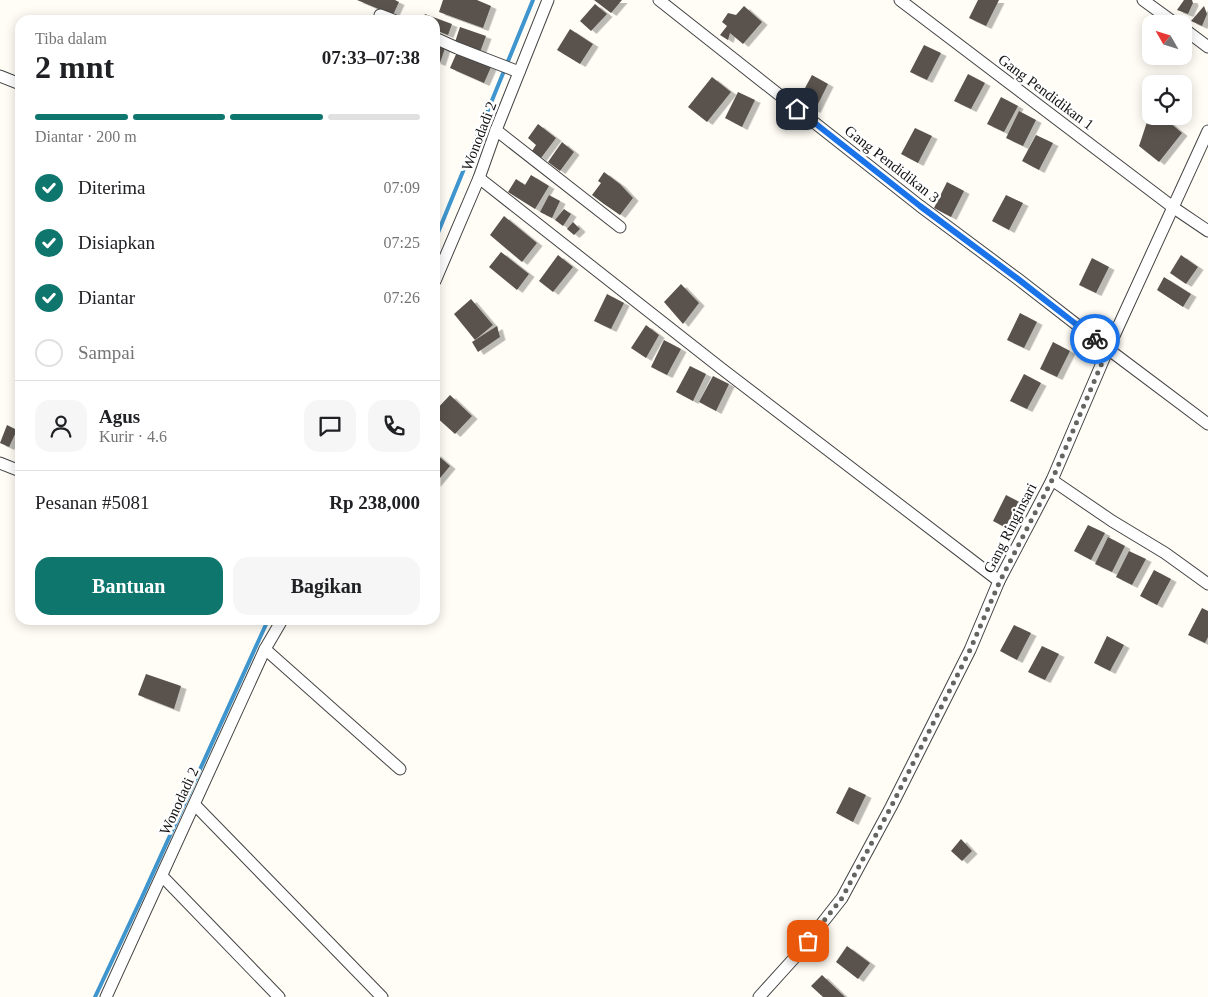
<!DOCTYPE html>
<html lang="id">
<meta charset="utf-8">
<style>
body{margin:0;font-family:Georgia,serif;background:#f6f6f6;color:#202124;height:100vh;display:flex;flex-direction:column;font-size:19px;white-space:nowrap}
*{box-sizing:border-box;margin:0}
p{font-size:16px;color:#757577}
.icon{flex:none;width:28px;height:28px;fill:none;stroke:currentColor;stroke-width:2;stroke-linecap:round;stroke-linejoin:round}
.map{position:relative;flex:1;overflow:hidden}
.panel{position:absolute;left:15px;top:15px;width:425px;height:610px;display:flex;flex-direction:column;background:#fff;border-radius:15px;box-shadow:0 2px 12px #0003}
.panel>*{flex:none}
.needle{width:32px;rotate:309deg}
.tools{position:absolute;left:1142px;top:15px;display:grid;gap:10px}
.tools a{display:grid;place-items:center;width:50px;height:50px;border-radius:10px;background:#fff;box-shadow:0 2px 12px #0003;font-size:25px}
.pin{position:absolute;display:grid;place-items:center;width:42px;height:42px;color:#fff;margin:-21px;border-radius:10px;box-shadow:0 2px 8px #0006}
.courier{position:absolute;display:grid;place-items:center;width:50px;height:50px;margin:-25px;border:4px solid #1a73e8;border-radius:50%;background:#fff;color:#222;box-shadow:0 1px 6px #0007}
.overview em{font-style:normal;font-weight:700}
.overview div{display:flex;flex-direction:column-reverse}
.overview{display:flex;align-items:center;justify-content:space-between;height:85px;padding:0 20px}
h1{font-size:32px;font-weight:700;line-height:38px}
.bar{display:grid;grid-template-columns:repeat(4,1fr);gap:8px 5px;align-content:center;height:60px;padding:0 20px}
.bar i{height:6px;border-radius:4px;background:#e0e0e0}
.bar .on{background:#0f766e}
.bar p{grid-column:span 4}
.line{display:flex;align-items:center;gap:12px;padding:0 20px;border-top:1px solid #e0e0e0}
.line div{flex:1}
.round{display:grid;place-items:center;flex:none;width:52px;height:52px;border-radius:15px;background:#f6f6f6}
ol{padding:0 20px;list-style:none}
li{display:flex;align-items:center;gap:15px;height:55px}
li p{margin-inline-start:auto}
li .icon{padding:5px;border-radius:50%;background:#0f766e;color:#fff;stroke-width:4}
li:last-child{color:#757577}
li i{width:28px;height:28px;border:2px solid #e0e0e0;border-radius:50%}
.button{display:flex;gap:10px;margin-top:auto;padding:10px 20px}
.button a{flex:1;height:58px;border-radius:15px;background:#0f766e;color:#fff;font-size:20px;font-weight:700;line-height:58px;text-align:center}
.button a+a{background:#f6f6f6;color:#202124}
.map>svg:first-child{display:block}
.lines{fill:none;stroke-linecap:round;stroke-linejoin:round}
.stream{stroke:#3f96cf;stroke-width:4}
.building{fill:#5a524d;filter:url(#shadow)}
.street-casing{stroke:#444;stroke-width:13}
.street{stroke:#fff;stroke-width:11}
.done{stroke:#646461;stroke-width:5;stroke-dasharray:0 9}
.route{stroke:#1a73e8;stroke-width:6}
.labels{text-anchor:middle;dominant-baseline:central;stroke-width:5;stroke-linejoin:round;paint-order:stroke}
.street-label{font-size:15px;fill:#111;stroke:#fff}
</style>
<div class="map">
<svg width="1208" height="997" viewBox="0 0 1208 997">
<defs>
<filter id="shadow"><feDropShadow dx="5.5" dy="3" stdDeviation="0" flood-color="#0004"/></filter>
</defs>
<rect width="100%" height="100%" fill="#fffdf5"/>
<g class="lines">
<g class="stream">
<path d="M435,240L533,0"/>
<path d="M95,997L142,897L268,620"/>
</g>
</g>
<g class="building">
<path d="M357,0H395L399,2L393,15Z"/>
<path d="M443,0H477L491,6L483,28L439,12Z"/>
<path d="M594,0H622L611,13Z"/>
<path d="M978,0H999L986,26L969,18Z"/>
<path d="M1184,0H1192L1193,3L1188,14L1177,10Z"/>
<path d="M595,4L607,14L591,31L580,21Z"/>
<path d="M744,6L762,22L743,44L730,33L728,40L720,35L727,26L722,22L728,13L736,15Z"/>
<path d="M1204,6L1207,14L1202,26L1191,21Z"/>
<path d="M425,14L452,24L448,35L435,30V20H422Z"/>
<path d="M460,27L486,36L480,52L455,42Z"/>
<path d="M570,29L593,44L580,64L557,50Z"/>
<path d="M435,45L445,48L440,63L435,61Z"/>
<path d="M924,45L941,53L927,80L910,72Z"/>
<path d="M457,52L491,67L484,83L450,68Z"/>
<path d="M968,74L985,83L971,109L954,101Z"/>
<path d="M812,75L828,84L815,110L798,101Z"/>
<path d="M712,77L731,92L707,122L688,107Z"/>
<path d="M738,92L755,100L742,127L725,118Z"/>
<path d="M1001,97L1018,106L1004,132L987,124Z"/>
<path d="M1151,110V116H1162L1182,133L1159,162L1139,146Z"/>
<path d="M1019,111L1036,120L1023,146L1006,138Z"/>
<path d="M538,124L556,138L541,158L532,151L536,145L528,138Z"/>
<path d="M915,128L932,136L918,163L901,154Z"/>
<path d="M1036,135L1053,143L1039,170L1022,161Z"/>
<path d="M562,142L574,152L560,171L548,162Z"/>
<path d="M604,172L620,184L633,198L620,215L604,204L592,195L601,183L598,181Z"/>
<path d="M531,175L549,186L535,209L508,192L516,179L525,185Z"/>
<path d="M947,182L964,191L951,217L934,208Z"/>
<path d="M549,195L560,201L552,218L540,212Z"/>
<path d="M1006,195L1023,203L1009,230L992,221Z"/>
<path d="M564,209L571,214L563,226L555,220Z"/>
<path d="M504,216L537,243L522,262L490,235Z"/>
<path d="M573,222L580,229L574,235L567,229Z"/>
<path d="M501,252L529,274L517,290L489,267Z"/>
<path d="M558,255L573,267L553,292L539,281Z"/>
<path d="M1181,255L1198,267L1186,284L1170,273Z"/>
<path d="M1092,258L1109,267L1096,293L1079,285Z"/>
<path d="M1164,277L1191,294L1183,307L1157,290Z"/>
<path d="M681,284L699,303L683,324L664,302Z"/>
<path d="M607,294L624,303L611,329L594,321Z"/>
<path d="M471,299L493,325L475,340L454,314Z"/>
<path d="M1020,313L1037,322L1024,348L1007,340Z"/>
<path d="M646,325L659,335L646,358L631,348Z"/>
<path d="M497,326L500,337L478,352L472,342Z"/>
<path d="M664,340L681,349L667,375L651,367Z"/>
<path d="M1053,342L1070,351L1057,377L1040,369Z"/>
<path d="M690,366L706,374L693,401L676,392Z"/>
<path d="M1024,374L1041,383L1027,409L1010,401Z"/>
<path d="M713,376L729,384L716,411L699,402Z"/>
<path d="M450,395L472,416L455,434L435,416V411Z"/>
<path d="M7,425L17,430L9,447L0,443Z"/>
<path d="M435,453L450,466L435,484Z"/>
<path d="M1006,495L1023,504L1010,530L993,521Z"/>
<path d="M1088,525L1105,533L1091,560L1074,551Z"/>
<path d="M1108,537L1125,546L1112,572L1095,564Z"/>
<path d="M1129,551L1146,559L1132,585L1116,577Z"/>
<path d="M1154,570L1171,579L1157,605L1140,596Z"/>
<path d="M1202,608L1208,611V637L1205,643L1188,635Z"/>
<path d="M1014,625L1031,633L1017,660L1000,651Z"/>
<path d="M1107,636L1124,645L1110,671L1094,663Z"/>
<path d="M1042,646L1059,654L1045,680L1028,672Z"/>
<path d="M146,674L181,686L174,709L138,695Z"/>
<path d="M849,787L866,795L853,822L836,813Z"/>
<path d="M961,839L972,851L962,861L951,851Z"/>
<path d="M847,946L870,963L858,979L836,962Z"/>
<path d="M822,975L845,997H823L811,986Z"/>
</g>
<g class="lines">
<g class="street-casing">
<g id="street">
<path d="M659,0L920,206L1018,279L1108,349L1208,424"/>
<path d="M900,0L1174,208L1208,231"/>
<path d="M1143,0L1176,24"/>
<path d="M380,15L393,20"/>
<path d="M1184,29L1208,47"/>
<path d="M435,38L457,48L519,72"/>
<path d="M0,76L20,84"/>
<path d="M496,130L620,227"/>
<path d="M479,178L722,369L999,581"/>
<path d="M435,281L479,178L496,130L548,0"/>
<path d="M0,463L20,471"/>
<path d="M1052,480L1112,521L1165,553L1208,584"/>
<path d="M265,649L400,769"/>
<path d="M195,805L382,997"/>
<path d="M162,876L279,997"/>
<path d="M106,997L265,649L282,620"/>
<path d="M759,997L797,955L842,898L891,807L970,650L999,581L1052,480L1108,349L1208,131"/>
</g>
</g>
<use href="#street" class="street"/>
</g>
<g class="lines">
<path class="done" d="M808,941L842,898L891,807L970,650L1000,581L1052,480L1108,349L1095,339"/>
<path class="route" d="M797,109L920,206L1018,279L1095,339"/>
</g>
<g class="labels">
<g class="street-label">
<text transform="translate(1046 92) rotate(37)">Gang Pendidikan 1</text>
<text transform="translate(479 136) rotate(-69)">Wonodadi 2</text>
<text transform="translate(892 164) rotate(38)">Gang Pendidikan 3</text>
<text transform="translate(1010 528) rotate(-63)">Gang Ringinsari</text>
<text transform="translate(179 801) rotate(-65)">Wonodadi 2</text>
</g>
</g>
</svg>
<div class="tools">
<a><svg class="needle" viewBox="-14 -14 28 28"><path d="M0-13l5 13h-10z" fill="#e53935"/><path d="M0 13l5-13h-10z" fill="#757577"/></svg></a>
<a><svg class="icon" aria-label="locate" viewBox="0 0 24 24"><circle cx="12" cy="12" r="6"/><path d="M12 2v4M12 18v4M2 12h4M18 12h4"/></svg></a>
</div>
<div class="pin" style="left:808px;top:941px;background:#ea580c"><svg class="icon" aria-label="bag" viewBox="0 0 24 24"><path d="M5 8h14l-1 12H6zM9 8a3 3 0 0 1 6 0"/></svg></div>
<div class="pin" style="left:797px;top:109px;background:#1f2937"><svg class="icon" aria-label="home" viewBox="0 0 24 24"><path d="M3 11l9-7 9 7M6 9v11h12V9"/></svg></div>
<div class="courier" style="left:1095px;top:339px"><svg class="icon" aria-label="bike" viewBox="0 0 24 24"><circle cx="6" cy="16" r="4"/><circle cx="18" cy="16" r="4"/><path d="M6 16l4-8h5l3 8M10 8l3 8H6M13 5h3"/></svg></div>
<section class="panel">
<div class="overview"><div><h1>2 mnt</h1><p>Tiba dalam</p></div><em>07:33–07:38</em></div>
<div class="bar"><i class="on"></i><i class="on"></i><i class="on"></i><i></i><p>Diantar · 200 m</p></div>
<ol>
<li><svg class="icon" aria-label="check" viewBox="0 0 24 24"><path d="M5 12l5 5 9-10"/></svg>Diterima<p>07:09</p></li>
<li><svg class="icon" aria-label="check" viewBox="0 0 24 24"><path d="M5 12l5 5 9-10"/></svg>Disiapkan<p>07:25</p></li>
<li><svg class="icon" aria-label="check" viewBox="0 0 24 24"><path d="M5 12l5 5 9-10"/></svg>Diantar<p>07:26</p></li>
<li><i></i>Sampai</li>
</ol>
<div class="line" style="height:90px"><a class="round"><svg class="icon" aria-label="person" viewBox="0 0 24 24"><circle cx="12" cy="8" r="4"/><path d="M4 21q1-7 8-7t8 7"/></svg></a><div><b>Agus</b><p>Kurir · 4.6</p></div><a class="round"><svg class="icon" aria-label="chat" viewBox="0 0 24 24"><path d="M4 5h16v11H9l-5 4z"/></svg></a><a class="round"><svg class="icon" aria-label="phone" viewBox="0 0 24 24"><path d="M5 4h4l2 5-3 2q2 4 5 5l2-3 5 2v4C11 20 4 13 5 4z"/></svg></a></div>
<div class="line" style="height:65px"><div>Pesanan #5081</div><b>Rp 238,000</b></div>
<div class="button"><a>Bantuan</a><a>Bagikan</a></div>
</section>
</div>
